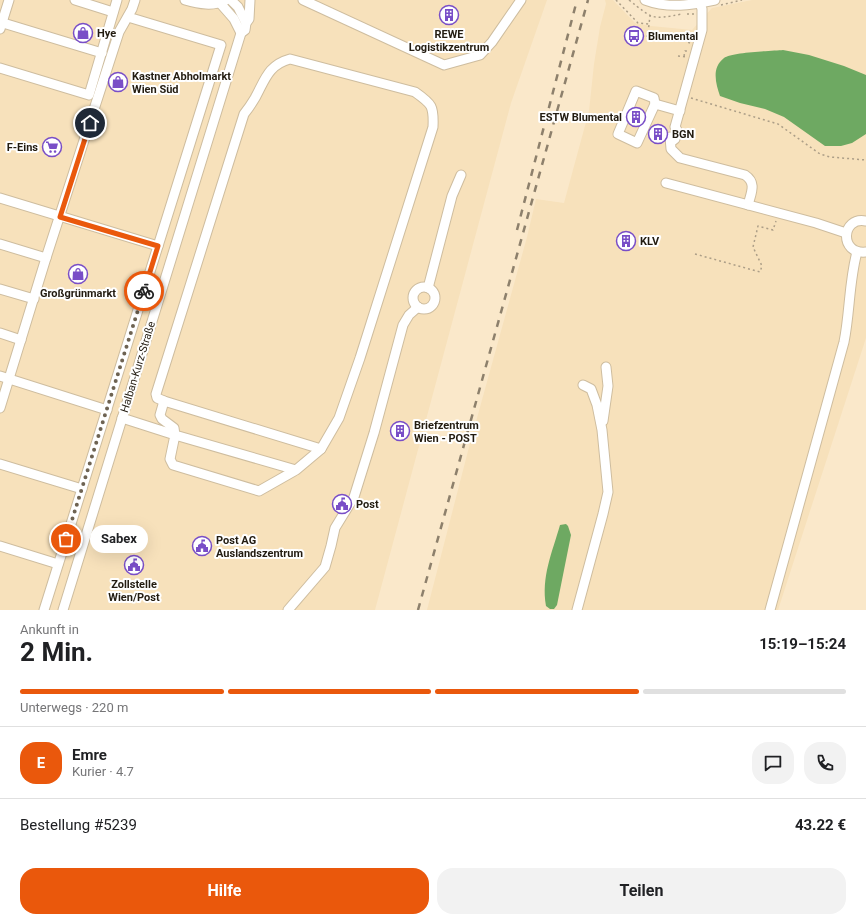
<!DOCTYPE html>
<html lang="de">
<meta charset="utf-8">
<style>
body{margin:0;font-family:Roboto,sans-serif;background:#f2f2f2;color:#202124;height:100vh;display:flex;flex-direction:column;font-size:15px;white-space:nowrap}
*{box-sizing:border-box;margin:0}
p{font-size:13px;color:#757577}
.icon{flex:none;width:22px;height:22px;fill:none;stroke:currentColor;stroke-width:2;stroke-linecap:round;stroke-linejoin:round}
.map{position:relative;height:610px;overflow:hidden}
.sheet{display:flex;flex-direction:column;background:#fff;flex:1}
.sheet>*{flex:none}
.pin{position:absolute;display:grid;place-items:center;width:34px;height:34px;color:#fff;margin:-17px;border:2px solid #fff;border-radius:50%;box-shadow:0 1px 4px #0007}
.courier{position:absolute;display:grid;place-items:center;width:40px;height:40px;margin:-20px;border:3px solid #ea580c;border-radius:50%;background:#fff;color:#222;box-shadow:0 1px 5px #0007}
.bubble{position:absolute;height:28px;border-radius:14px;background:#fff;box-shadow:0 4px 16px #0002;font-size:13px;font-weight:700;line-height:28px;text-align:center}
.overview em{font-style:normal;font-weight:700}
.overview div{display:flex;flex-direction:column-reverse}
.overview{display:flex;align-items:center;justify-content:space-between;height:68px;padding:0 20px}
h1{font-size:26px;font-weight:700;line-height:30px}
.bar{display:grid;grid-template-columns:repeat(4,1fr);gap:6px 4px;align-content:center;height:48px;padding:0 20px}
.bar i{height:5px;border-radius:3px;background:#e0e0e0}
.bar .current{background:#ea580c}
.bar p{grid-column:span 4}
.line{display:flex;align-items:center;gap:10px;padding:0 20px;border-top:1px solid #e0e0e0}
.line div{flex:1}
.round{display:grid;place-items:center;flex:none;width:42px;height:42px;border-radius:16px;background:#f2f2f2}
.action{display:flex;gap:8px;margin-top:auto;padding:8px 20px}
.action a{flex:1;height:46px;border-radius:16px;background:#ea580c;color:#fff;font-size:16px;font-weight:700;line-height:46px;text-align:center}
.action a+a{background:#f2f2f2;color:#202124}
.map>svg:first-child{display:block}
.built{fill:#f7e1bb}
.water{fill:#6ea962}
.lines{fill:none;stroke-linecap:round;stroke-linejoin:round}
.minor-casing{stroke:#cebd9f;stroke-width:11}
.path{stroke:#ac9e87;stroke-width:1.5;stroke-dasharray:2 3;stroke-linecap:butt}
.minor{stroke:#fff;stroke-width:9}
.rail{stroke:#8d806c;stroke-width:2.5;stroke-dasharray:7 7;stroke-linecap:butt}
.done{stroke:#6e6352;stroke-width:4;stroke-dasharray:0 7.2}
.route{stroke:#ea580c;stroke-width:5}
.labels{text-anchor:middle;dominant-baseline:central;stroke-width:4;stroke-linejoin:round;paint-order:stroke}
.poi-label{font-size:11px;font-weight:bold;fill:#231c11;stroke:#fff;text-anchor:start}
.street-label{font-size:11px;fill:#231c11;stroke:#fff}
</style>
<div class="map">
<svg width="866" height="610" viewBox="0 0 866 610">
<rect width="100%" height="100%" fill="#fae8ca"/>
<g class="built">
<path d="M0,0H547L511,103L375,610H0Z"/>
<path d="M605,0H613L635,23L651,26L692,30L712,8L752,0H866V338L778,610H427L469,447L527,237L536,199L564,203L589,111L594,64L600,27L606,4Z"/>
</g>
<g class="water">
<path d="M783,50L809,55L844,66L866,75V134L852,143L841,146H825L784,117L765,109L740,103L720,96C716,84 711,68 724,58C732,52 772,51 783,50Z"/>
<path d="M566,524L568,526L571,535L557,605L554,609H550L546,606C541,577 552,553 560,525Z"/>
</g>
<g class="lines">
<g class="minor-casing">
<g id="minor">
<path d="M75,0L113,12"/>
<path d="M185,0C199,4 213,7 226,0"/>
<path d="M231,0L238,7L246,23"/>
<path d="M303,0L444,65L480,55L492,42L521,0"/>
<path d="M645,0C669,9 691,5 715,0"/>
<path d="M220,3L234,19L241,33"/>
<path d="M0,22L102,53"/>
<path d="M0,29L9,0"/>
<path d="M0,68L89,95L117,0"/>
<path d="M636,91L654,98L655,104L637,143L618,134Z"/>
<path d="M655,104L680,111"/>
<path d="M670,137L671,149L680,158L745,175C757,183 751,193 748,205"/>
<path d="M671,142L675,139L677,130L675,127L702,30V9L699,0"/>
<path d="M666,183L816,223L846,233"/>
<path d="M0,198L158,246"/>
<path d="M866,221C841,216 839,255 866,252"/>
<path d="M0,244L46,258"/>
<circle cx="424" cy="298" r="11"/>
<path d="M428,288L452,196L461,175"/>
<path d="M0,289L34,299"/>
<path d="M0,333L21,340"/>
<path d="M0,376L107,410"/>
<path d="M164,401L157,398L156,394L244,114C248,109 252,103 255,98C265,80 268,65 290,59L415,92C432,104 434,106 433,127L360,358L339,418L321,449"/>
<path d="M0,408L46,258L119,32L132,9L135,0"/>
<path d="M122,418L175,435L296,470L259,491L173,465L170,459L175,435L174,428L162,419L160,415L164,401L321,449L296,470"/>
<path d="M603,421L608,386L606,367"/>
<path d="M0,464L82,489"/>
<path d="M0,546L58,564"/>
<path d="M44,610L221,45L128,17"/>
<path d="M63,610L241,33L245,30L246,23L249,19L250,0"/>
<path d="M288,610L325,567L331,546L335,528L354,497L374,433L403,325L409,315L418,307"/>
<path d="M577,610L603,514L608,492L602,430L597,405L591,389L583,385"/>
<path d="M770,610L844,342C850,312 849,281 857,252"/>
</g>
</g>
<g class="path">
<path d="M616,0L638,23L649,24L650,16"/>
<path d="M629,0C653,19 651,20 682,14"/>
<path d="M721,5L742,0"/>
<path d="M687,14H695"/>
<path d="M647,37L649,25"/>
<path d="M690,43L687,42L689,36L692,34"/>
<path d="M678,56L686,57"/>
<path d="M684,56L685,51H688"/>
<path d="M691,98L778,124L820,154L830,157L866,160"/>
<path d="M695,254L760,272L762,266L753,247L758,226L773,230L776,221"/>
</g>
<use href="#minor" class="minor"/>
<g class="rail">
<path d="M517,230L577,0"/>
<path d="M418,610L588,0"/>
</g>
</g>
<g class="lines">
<path class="done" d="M66,539L144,291"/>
<path class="route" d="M90,123L60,217L158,246L144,291"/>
</g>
<defs>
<g id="building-ring" transform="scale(1)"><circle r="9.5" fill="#fff" stroke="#794ec7" stroke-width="1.5"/><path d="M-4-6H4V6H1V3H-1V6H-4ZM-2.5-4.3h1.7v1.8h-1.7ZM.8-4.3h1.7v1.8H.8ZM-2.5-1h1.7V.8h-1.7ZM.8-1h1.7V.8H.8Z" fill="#794ec7"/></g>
<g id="shop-ring" transform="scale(1)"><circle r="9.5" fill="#fff" stroke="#794ec7" stroke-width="1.5"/><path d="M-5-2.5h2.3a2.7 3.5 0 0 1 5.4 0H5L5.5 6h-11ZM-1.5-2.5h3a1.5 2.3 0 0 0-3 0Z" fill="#794ec7"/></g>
<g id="bus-ring" transform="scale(1)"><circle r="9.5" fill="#fff" stroke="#794ec7" stroke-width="1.5"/><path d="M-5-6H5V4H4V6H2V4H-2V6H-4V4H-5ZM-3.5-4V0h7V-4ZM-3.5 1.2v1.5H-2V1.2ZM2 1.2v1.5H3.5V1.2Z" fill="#794ec7"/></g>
<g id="supermarket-ring" transform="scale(1)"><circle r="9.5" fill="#fff" stroke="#794ec7" stroke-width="1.5"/><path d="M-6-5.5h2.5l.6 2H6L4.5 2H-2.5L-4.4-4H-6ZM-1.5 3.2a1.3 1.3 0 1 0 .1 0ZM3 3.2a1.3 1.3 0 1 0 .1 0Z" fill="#794ec7"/></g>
<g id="civic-ring" transform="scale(1)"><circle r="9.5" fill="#fff" stroke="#794ec7" stroke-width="1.5"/><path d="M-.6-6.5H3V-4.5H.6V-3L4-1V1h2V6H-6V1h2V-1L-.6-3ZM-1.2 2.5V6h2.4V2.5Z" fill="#794ec7"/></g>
</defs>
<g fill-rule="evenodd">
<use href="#building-ring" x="449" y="15"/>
<use href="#shop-ring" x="83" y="33"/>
<use href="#bus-ring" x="634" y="36"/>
<use href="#shop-ring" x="118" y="82"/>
<use href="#building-ring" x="636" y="117"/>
<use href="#building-ring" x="658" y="134"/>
<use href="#supermarket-ring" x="52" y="147"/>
<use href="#building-ring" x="626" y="241"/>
<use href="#shop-ring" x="78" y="274"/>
<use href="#building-ring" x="400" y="431"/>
<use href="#civic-ring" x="342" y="504"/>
<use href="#civic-ring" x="202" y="546"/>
<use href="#civic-ring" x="134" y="565"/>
</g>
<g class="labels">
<g class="poi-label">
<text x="97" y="33">Hye</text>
<text x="449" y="34" text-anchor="middle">REWE<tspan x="449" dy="13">Logistikzentrum</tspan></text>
<text x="648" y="36">Blumental</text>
<text x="132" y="76">Kastner Abholmarkt<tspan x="132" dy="13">Wien Süd</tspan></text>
<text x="622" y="117" text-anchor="end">ESTW Blumental</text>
<text x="672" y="134">BGN</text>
<text x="38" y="147" text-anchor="end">F-Eins</text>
<text x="640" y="241">KLV</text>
<text x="78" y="293" text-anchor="middle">Großgrünmarkt</text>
<text x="414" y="425">Briefzentrum<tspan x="414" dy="13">Wien - POST</tspan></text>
<text x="356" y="504">Post</text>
<text x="216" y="540">Post AG<tspan x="216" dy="13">Auslandszentrum</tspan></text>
<text x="134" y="584" text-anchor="middle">Zollstelle<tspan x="134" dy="13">Wien/Post</tspan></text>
</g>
<g class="street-label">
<text transform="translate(138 367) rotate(-73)">Halban-Kurz-Straße</text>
</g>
</g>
</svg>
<div class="pin" style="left:66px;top:539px;background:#ea580c"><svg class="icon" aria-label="bag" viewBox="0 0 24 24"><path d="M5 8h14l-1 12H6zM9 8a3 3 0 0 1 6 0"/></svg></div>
<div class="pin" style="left:90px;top:123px;background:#1f2937"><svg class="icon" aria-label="home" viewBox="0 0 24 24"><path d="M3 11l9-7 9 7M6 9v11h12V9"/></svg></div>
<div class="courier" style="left:144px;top:291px"><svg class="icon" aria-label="bike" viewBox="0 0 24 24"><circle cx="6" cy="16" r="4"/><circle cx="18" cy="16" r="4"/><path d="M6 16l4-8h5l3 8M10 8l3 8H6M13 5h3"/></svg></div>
<div class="bubble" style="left:90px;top:525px;width:58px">Sabex</div>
</div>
<section class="sheet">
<div class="overview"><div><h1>2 Min.</h1><p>Ankunft in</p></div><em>15:19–15:24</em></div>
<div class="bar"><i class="current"></i><i class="current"></i><i class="current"></i><i></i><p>Unterwegs · 220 m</p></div>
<div class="line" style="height:72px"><b class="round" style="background:#ea580c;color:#fff">E</b><div><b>Emre</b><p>Kurier · 4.7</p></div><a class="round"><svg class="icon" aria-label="chat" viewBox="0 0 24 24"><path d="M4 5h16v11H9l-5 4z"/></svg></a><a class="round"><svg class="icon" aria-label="phone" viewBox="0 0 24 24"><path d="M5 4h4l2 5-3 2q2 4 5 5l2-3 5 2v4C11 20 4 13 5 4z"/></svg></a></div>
<div class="line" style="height:52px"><div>Bestellung #5239</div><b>43.22 €</b></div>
<div class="action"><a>Hilfe</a><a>Teilen</a></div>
</section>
